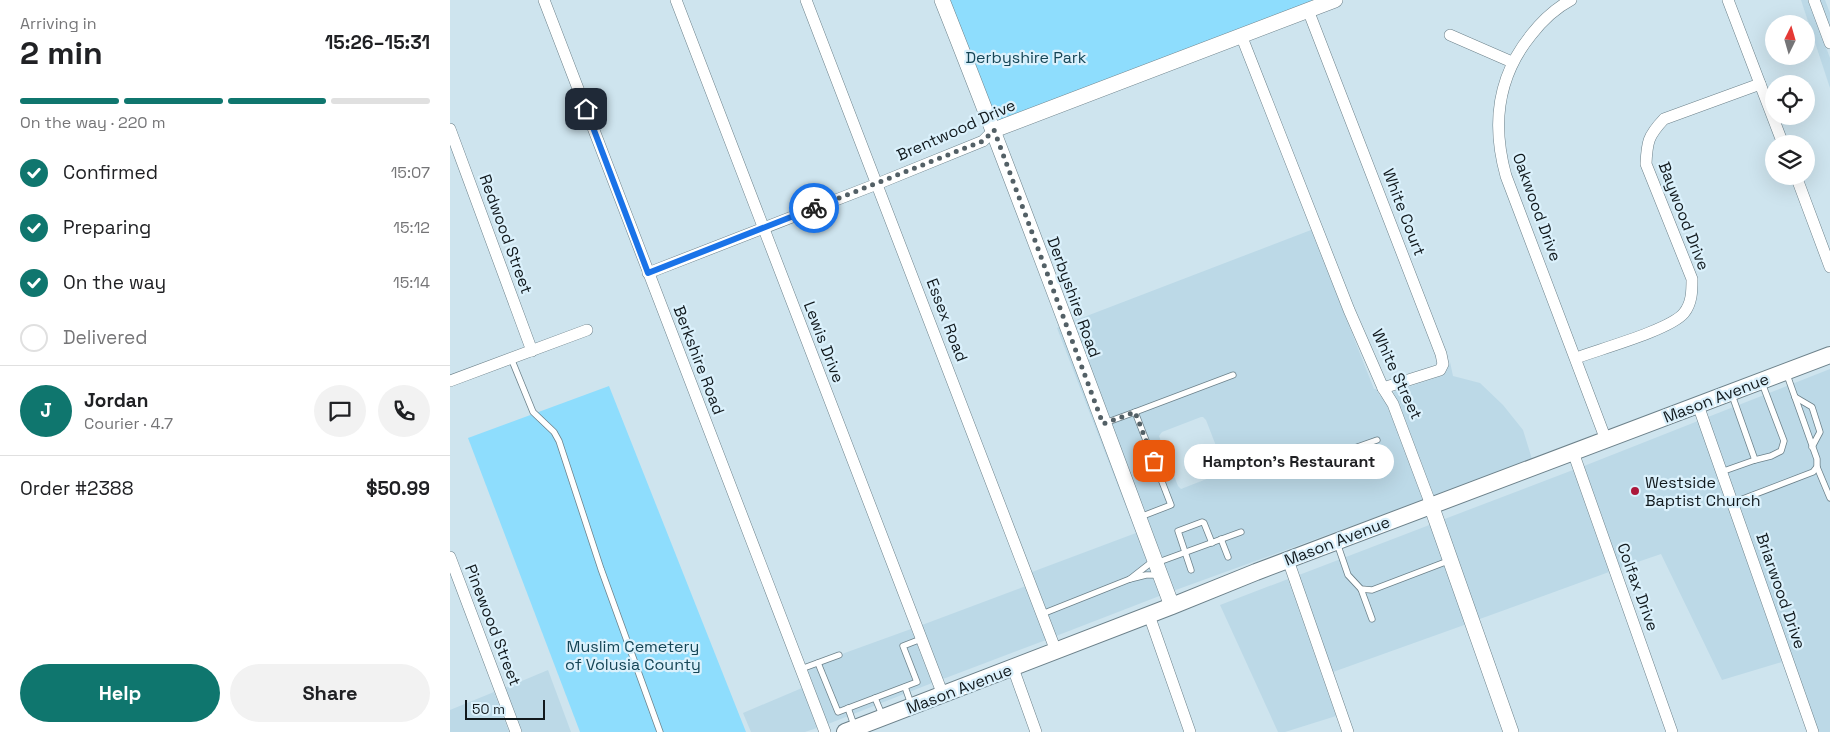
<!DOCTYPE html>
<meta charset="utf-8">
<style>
body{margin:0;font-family:"Space Grotesk",sans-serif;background:#f2f2f2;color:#202124;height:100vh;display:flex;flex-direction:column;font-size:19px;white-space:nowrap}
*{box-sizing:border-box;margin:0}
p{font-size:16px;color:#757577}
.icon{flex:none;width:28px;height:28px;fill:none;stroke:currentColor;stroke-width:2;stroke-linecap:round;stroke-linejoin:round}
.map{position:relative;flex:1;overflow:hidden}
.panel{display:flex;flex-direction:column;background:#fff;width:450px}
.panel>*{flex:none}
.needle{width:32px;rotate:5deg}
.tools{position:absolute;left:1315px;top:15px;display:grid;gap:10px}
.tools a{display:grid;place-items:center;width:50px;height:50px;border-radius:50%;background:#fff;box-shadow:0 5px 20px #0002;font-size:25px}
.scale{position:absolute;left:15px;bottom:12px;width:80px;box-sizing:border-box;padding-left:5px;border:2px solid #11191d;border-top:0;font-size:14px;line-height:18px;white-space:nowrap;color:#11191d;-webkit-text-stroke:4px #dbf1fc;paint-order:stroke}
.pin{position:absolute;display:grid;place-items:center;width:42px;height:42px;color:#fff;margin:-21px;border-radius:10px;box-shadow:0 2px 8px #0006}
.courier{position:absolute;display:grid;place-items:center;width:50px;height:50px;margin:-25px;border:4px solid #1a73e8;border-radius:50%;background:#fff;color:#222;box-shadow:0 1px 6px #0007}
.bubble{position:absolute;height:35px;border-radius:18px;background:#fff;box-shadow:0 5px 20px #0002;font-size:16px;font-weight:600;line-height:35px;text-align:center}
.summary em{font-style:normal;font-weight:600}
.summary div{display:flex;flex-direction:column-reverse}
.summary{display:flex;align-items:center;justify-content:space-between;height:85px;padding:0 20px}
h1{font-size:32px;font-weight:600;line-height:38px}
.bar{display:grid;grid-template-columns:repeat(4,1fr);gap:8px 5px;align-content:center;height:60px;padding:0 20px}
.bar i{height:6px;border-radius:4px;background:#e0e0e0}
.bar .on{background:#0f766e}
.bar p{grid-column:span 4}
.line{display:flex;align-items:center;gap:12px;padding:0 20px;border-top:1px solid #e0e0e0}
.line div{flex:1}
.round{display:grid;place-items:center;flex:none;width:52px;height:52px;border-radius:26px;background:#f2f2f2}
ol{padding:0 20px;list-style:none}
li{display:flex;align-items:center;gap:15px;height:55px}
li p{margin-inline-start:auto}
li .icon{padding:5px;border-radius:50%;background:#0f766e;color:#fff;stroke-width:4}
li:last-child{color:#757577}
li i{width:28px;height:28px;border:2px solid #e0e0e0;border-radius:50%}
.cta{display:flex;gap:10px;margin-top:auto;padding:10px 20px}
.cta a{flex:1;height:58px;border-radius:30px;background:#0f766e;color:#fff;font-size:20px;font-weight:600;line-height:58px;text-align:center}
.cta a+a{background:#f2f2f2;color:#202124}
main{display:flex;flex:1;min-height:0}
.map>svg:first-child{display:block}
.built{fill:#bcd9e7;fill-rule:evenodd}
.green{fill:#8eddfd}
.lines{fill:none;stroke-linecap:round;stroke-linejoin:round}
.service-casing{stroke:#6c818a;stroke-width:7}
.minor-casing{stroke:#6c818a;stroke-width:12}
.tertiary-casing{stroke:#6c818a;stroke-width:16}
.secondary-casing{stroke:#6c818a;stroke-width:18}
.service{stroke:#fff;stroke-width:5.5}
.minor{stroke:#fff;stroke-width:11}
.tertiary{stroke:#fff;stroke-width:15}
.secondary{stroke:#fff;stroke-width:16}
.done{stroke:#536066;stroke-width:5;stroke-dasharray:0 9}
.route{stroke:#1a73e8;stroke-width:6}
.poi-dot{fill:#ac173a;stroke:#dbf1fc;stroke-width:2}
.labels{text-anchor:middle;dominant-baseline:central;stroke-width:4.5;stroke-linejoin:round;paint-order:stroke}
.park-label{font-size:16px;fill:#154556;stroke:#dbf1fc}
.street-label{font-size:16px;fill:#11191d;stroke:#dbf1fc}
.poi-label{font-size:16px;fill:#11191d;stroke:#dbf1fc;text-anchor:start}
</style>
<main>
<section class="panel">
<div class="summary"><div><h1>2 min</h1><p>Arriving in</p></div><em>15:26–15:31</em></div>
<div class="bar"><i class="on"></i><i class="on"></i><i class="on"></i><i></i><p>On the way · 220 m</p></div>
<ol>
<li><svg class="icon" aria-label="check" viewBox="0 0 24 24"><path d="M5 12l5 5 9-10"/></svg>Confirmed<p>15:07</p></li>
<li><svg class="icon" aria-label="check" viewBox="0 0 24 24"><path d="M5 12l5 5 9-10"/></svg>Preparing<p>15:12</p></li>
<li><svg class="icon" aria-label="check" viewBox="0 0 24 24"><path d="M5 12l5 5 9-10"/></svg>On the way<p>15:14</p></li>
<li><i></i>Delivered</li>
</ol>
<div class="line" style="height:90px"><b class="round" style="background:#0f766e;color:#fff">J</b><div><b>Jordan</b><p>Courier · 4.7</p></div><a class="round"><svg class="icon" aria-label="chat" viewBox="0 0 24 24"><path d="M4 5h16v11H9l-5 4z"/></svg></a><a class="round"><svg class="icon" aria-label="phone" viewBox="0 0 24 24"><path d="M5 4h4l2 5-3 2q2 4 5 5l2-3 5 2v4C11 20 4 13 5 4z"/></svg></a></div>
<div class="line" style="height:65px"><div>Order #2388</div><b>$50.99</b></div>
<div class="cta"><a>Help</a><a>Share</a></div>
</section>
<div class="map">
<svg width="1380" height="732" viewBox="0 0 1380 732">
<rect width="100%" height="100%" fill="#cee4ee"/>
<g class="built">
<path d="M1351,0H1358L1380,58V88Z"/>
<path d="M1370,0H1375L1380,13V26Z"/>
<path d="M861,230L924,389H927L930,396H932L938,407L973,500L723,591L621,322ZM751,417H753L756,420L775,469L772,473L731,489L728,486L709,436L712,432Z"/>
<path d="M610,326L712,595L606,636L582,572L686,533L607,328Z"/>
<path d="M1000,362L1003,376L1030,383L1053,405L1073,430L1082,459L984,496L948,401L943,392L991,376L995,373Z"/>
<path d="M1380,369V732H1369L1258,417Z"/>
<path d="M1248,421L1332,662L1272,680L1211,554L1170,568L1134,466Z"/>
<path d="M1123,470L1159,572L1027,620L992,520Z"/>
<path d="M982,524L1017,624L883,672L849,575Z"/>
<path d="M838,579L886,716L835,732H828L770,605Z"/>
<path d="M576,586L596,640L493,679L472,625Z"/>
<path d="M461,629L482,683L378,724L356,667Z"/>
<path d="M98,670L121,732H71L55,688Z"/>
<path d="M352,688L367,728L355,732H301L293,713Z"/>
<path d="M44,692L59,732H0V710Z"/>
</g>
<g class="green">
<path d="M492,0H885L544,130Z"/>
<path d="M159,386L296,732H130L18,438Z"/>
</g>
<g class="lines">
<g class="service-casing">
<g id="service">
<path d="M61,358L83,412L104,432L109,441L151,569L210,732"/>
<path d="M1345,397L1362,407L1370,432L1362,447"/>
<path d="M685,412L783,375"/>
<path d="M655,423L685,412L721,505L690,517"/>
<path d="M876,458L927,440"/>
<path d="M1305,460L1321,456L1331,451L1334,441L1312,383"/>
<path d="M1367,467L1380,498"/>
<path d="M1271,472L1305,460L1282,395"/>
<path d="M1282,503L1363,472L1367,467V459L1336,372"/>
<path d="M771,539L778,557"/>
<path d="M887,543L898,575L911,589L922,590L998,561"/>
<path d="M703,561L680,579L696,575H708"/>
<path d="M706,563L791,532"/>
<path d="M741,570L728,531L752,522L754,523L762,543"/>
<path d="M911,589L922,619"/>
<path d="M592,614L680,579"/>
<path d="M368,663L388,712L467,682L453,646L471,639"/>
<path d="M351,669L389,655"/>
<path d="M455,687L461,704"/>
<path d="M425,698L433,717"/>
<path d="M398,708L405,728"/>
</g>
</g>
<g class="minor-casing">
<g id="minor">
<path d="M94,0L375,732"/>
<path d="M226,0L493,695"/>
<path d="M356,0L606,651"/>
<path d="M1121,0C1104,9 1092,21 1081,35C1047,77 1042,126 1056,176L1156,440"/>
<path d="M1278,0L1333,144"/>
<path d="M1364,0L1380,43"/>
<path d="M858,10L991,354L993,364L990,370L933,388"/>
<path d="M791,35L899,310L933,388L943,404L981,505"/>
<path d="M1000,35L1062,62"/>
<path d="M0,129L82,351"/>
<path d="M1346,176L1380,267"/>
<path d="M198,273L427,184L533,141L544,130"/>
<path d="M1126,358C1150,349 1220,330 1234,313C1242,303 1242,291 1242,279L1196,164C1197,142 1198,136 1214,119L1310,84"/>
<path d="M0,381L137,330"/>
<path d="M1248,405L1363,732"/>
<path d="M1123,452L1222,732"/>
<path d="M0,557L66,732"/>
<path d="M838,560L898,732"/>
<path d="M699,615L740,732"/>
<path d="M563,668L586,732"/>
</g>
</g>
<g class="tertiary-casing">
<g id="tertiary">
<path d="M492,0C572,201 646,404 722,606"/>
<path d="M544,130L885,0"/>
<path d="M981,505L1061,732"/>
</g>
</g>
<g class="secondary-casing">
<path id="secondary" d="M395,732L722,606L806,572L1380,355"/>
</g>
<use href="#service" class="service"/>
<use href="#minor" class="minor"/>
<use href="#tertiary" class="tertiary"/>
<use href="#secondary" class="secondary"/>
</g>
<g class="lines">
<path class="done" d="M364,208L533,141L544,130L653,424L685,412L704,461"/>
<path class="route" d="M136,109L198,273L364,208"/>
</g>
<circle class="poi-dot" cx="1185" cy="491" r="5"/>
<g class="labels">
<g class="park-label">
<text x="576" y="57">Derbyshire Park</text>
<text x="183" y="646">Muslim Cemetery<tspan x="183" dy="18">of Volusia County</tspan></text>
</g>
<g class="street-label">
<text transform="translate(506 130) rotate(-24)">Brentwood Drive</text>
<text transform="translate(1087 207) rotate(70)">Oakwood Drive</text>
<text transform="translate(954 212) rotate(69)">White Court</text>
<text transform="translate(1234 216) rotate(69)">Baywood Drive</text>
<text transform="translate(56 234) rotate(70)">Redwood Street</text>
<text transform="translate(624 297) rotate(70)">Derbyshire Road</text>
<text transform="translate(497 320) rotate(69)">Essex Road</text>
<text transform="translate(374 342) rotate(69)">Lewis Drive</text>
<text transform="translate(249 360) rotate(69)">Berkshire Road</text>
<text transform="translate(947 374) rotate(65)">White Street</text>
<text transform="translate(1266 398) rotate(-21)">Mason Avenue</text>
<text transform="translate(887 541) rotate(-21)">Mason Avenue</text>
<text transform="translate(1188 587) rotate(70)">Colfax Drive</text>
<text transform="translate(1331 591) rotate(71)">Briarwood Drive</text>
<text transform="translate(43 625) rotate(69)">Pinewood Street</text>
<text transform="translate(509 689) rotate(-21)">Mason Avenue</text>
</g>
<g class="poi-label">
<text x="1195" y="482">Westside<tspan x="1195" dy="18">Baptist Church</tspan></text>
</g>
</g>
</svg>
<div class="tools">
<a><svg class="needle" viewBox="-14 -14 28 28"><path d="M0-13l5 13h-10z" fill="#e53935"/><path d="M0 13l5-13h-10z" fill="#757577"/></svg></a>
<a><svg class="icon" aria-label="locate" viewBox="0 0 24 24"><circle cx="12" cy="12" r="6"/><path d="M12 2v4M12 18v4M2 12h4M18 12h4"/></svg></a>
<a><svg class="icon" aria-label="layers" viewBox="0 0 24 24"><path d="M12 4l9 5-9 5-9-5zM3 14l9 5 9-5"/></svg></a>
</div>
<div class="scale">50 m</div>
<div class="pin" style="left:704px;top:461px;background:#ea580c"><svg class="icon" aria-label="bag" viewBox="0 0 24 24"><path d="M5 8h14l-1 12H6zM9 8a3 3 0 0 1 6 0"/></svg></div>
<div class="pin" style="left:136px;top:109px;background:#1f2937"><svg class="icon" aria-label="home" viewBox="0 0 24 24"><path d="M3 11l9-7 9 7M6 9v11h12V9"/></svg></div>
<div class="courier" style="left:364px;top:208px"><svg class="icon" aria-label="bike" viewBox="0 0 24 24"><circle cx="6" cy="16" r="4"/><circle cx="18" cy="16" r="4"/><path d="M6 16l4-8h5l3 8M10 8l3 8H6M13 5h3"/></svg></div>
<div class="bubble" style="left:734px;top:444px;width:210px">Hampton's Restaurant</div>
</div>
</main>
